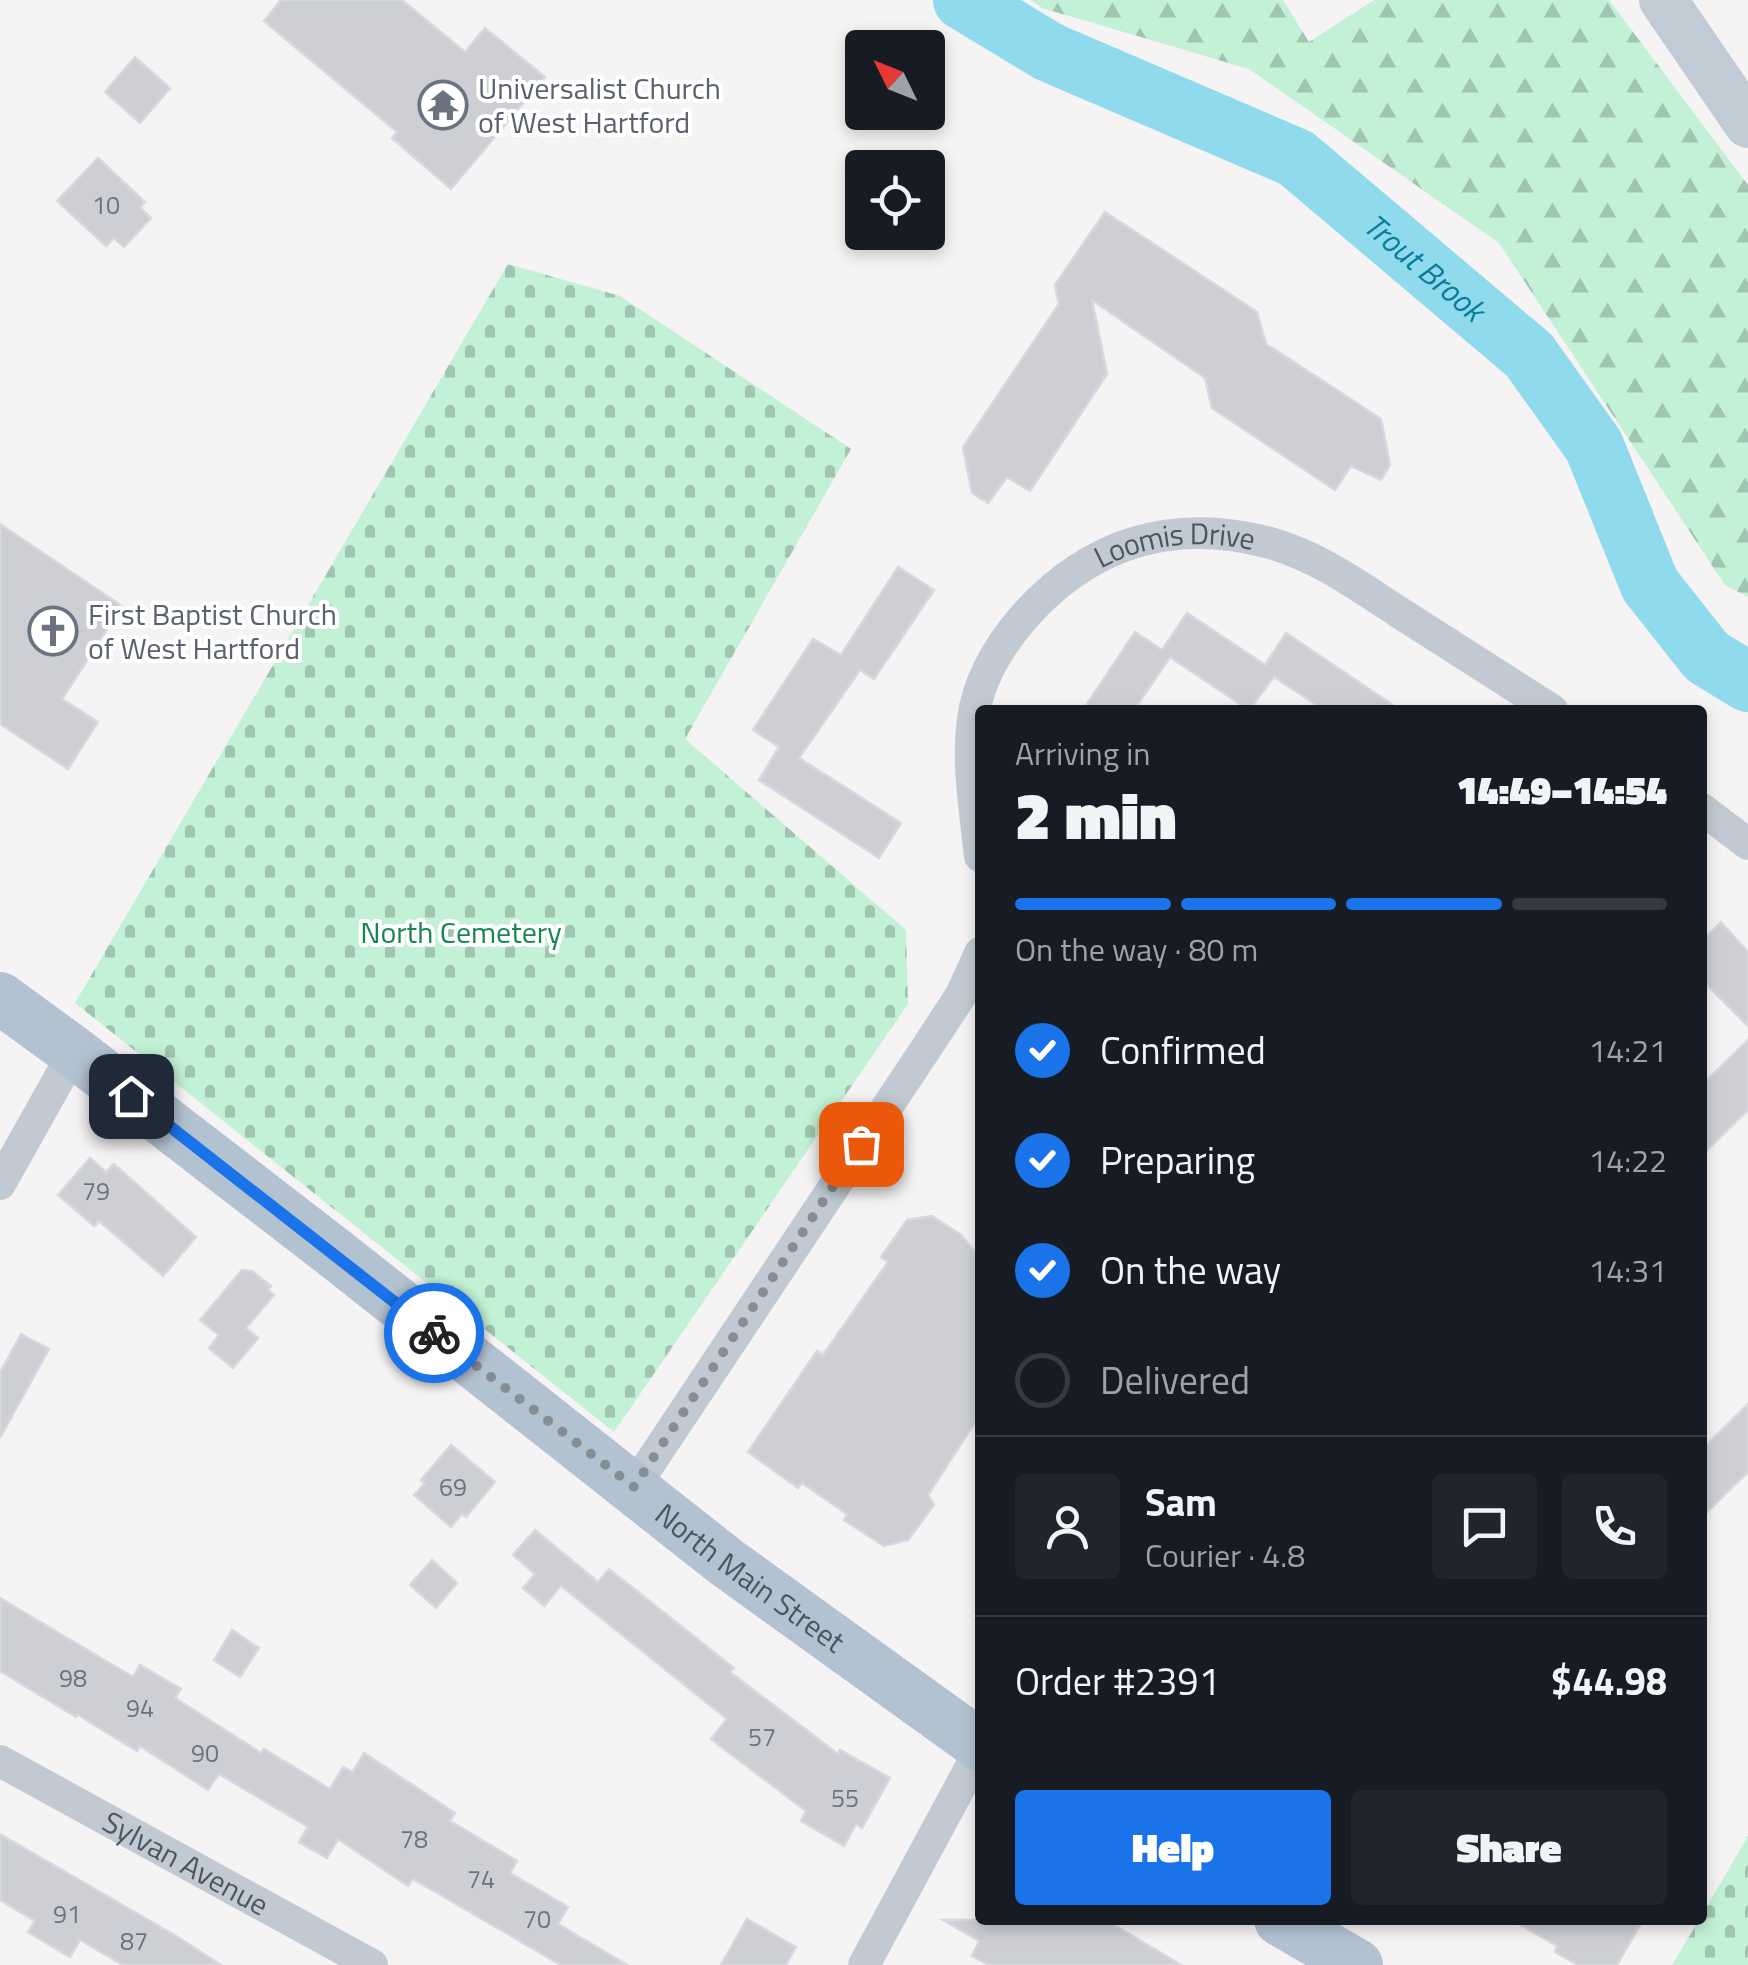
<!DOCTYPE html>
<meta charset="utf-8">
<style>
body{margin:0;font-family:"Titillium Web",sans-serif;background:#20242c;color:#f1f3f6;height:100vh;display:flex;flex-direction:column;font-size:38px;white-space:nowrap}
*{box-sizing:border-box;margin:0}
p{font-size:32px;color:#9ea1a6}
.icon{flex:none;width:55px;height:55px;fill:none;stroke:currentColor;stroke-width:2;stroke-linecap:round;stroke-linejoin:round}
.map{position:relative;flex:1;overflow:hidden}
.panel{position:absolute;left:975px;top:705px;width:732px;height:1220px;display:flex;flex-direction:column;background:#171b24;border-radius:10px;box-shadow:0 5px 15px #0003}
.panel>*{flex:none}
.needle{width:65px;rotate:313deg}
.tools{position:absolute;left:845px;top:30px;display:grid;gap:20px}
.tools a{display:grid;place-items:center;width:100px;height:100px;border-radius:10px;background:#171b24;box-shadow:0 5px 15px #0003;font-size:50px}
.pin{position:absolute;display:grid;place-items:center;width:85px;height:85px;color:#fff;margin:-42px;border-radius:20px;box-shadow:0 5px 15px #0006}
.courier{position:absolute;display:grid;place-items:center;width:100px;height:100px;margin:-50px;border:8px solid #1a73e8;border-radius:50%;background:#fff;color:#222;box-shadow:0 2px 12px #0007}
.headline em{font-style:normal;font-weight:800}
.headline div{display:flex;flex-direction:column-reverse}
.headline{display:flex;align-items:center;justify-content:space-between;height:170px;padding:0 40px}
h1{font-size:65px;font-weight:800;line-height:75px}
.bar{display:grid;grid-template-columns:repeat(4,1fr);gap:15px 10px;align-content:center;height:120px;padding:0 40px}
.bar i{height:12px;border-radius:8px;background:#363941}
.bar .on{background:#1a73e8}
.bar p{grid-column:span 4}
.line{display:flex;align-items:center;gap:25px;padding:0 40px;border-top:2px solid #363941}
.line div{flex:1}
.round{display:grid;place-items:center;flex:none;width:105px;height:105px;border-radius:10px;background:#20242c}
ol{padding:0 40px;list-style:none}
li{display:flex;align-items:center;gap:30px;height:110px}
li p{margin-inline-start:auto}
li .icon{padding:10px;border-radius:50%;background:#1a73e8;color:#fff;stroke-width:4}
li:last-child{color:#9ea1a6}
li i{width:55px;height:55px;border:5px solid #363941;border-radius:50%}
.primary-button{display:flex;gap:20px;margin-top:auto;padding:20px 40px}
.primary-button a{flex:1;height:115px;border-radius:10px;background:#1a73e8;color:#fff;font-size:40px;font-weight:800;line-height:115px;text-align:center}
.primary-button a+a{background:#20242c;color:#f1f3f6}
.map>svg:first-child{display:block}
.forest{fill:url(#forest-firs)}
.cemetery{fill:url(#cemetery-stones)}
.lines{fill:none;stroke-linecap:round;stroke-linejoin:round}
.river{stroke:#90daee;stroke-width:60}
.building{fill:#cdcfd5;stroke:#d7d9de;stroke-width:2.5}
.street{stroke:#c1cad2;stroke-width:32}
.secondary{stroke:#c1cbd6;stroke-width:48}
.primary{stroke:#b3c2d1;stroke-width:52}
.done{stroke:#868d94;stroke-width:10;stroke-dasharray:0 18}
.route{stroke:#1a73e8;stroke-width:12}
.labels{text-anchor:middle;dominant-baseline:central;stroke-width:8;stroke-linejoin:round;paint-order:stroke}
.number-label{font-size:25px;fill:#6b747e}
.worship-label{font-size:30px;fill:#5b616d;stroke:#fff;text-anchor:start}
.street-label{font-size:30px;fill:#4a5661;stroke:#fff}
.park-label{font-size:30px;fill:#17864f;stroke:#fff}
.water-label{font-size:32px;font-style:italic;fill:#0c7c9b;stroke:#fff}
</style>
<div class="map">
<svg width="1748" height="1965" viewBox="0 0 1748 1965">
<defs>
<pattern id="forest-firs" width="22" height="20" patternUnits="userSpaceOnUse" patternTransform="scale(2.5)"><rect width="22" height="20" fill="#c3f1d5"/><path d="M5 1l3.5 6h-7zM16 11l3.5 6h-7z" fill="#a0c6b0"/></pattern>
<pattern id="cemetery-stones" width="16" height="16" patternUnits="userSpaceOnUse" patternTransform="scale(2.5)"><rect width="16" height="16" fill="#c3f1d5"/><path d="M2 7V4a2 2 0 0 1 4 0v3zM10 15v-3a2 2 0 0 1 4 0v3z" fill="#a0c6b0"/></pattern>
</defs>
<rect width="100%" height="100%" fill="#f5f3f3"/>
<path class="forest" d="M1031,0H1283L1309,42L1374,0H1609L1748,185V597L1725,585L1499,243L1249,69L1042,8Z"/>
<g class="cemetery">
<path d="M508,264L620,296L851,449L685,739L906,930L908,1004L614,1432L75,1003Z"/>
<path d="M1748,1836V1965H1672L1699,1920H1702L1703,1913Z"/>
</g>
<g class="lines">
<path class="river" id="s1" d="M963,0L1049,52L1296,158L1529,355L1594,446L1650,585L1707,657L1748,682"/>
</g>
<g class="building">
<path d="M281,0H402L465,52L485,28L545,77L451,189L392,138L397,132L264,21Z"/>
<path d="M135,57L170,88L140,123L105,92Z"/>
<path d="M98,158L145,202L140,208L151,218L124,247L114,238L106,246L57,201Z"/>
<path d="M1105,212L1257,312L1266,344L1381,419L1390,465L1381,480L1351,466L1335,490L1212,408L1205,378L1092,300L1107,374L1030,491L1007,477L988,503L972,493L963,447L1059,304L1055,285Z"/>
<path d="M0,524L122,606L62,699L98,722L68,769L0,724Z"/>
<path d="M898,567L934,590L874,679L860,670L799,758L901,823L879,858L759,780L779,747L753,730L813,639L841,655Z"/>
<path d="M1187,613L1265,665L1286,633L1400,710H1324L1274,677L1249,710L1170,657L1134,710H1083L1135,632L1162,650Z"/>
<path d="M1721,922L1748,952V1026L1702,980V941Z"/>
<path d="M1748,1040V1110L1702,1155V1085Z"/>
<path d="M90,1158L106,1172L114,1164L196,1237L163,1276L99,1221L94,1226L58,1195Z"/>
<path d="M932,1216L961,1235L980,1258V1415L928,1495L934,1505L908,1540L884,1546L844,1520L847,1514L802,1483L798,1488L748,1452L817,1351L823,1355L888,1262L881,1257L907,1220Z"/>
<path d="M242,1270L252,1271L271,1286L268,1290L274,1295L246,1328L258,1338L233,1368L209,1348L219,1335L200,1320Z"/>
<path d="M21,1334L49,1349L0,1438V1373Z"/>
<path d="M1748,1404V1472L1702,1517V1449Z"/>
<path d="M451,1445L495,1482L466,1517L462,1514L451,1527L414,1495L425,1483L421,1480Z"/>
<path d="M535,1530L598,1582L609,1569L734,1668L730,1672L838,1754L840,1750L890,1778L862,1828L856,1824L844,1846L801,1821L806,1811L711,1739L727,1719L561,1586L544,1606L523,1588L535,1574L513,1555Z"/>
<path d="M432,1560L457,1583L436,1608L410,1585Z"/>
<path d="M0,1598L133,1677L140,1665L181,1689L175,1698L261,1753L264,1749L330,1789L343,1767L353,1772L364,1753L455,1813L450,1821L517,1861L510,1873L568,1907L558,1924L627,1965H561L413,1879L408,1886L338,1839L327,1858L299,1842L308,1827L219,1774L208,1790L140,1746L137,1751L78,1715L76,1717L0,1671Z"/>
<path d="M232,1630L259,1648L240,1677L214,1660Z"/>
<path d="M0,1834L176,1936L221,1965H123L80,1940L70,1957L28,1932L35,1921L0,1900Z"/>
<path d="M747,1919L796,1947L786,1965H721Z"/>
<path d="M943,1920H1106L1181,1965H989L972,1956L979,1941Z"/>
<path d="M1512,1920H1643L1617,1965H1578L1555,1952L1557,1946Z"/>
</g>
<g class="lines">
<g class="street">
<path d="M1702,809L1748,844"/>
<path id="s2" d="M980,856C975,810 967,764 973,719C978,681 999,646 1023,618C1089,543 1173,517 1270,543C1317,556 1357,585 1397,611C1449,644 1500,677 1552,710"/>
<path d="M0,1184L74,1052"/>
<path d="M634,1487L927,1047L961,995L980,953"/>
<path id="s3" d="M0,1761L372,1965"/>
<path d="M864,1965L980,1750"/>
</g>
<path class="secondary" d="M1663,0L1748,124"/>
<g class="primary">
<path id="s4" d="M0,998L74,1052L332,1251L726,1562L980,1745"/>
<path d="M1280,1920L1357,1965"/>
</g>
</g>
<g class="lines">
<path class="done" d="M434,1333L634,1487L861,1144"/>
<path class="route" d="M131,1096L434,1333"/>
</g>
<defs>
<g id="temple-ring" transform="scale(2.5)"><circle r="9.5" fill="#fff" stroke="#6b7280" stroke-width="1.5"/><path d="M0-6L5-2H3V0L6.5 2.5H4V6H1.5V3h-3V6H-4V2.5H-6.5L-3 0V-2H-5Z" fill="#6b7280"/></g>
<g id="church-ring" transform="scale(2.5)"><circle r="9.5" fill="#fff" stroke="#6b7280" stroke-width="1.5"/><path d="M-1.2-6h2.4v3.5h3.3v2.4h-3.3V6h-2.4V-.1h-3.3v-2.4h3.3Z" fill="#6b7280"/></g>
</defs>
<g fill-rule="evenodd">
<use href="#temple-ring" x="443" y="105"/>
<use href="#church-ring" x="53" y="631"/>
</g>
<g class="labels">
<g class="number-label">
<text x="106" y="205">10</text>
<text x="96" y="1191">79</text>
<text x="453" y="1487">69</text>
<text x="73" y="1678">98</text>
<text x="140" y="1708">94</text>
<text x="762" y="1737">57</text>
<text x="205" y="1753">90</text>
<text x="845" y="1798">55</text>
<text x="414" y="1839">78</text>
<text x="481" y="1879">74</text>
<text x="67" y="1914">91</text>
<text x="537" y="1919">70</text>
<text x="134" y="1941">87</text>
</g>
<g class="worship-label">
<text x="478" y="88">Universalist Church<tspan x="478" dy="34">of West Hartford</tspan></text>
<text x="88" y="614">First Baptist Church<tspan x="88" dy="34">of West Hartford</tspan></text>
</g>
<g class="street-label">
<text stroke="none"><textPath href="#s2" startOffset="428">Loomis Drive</textPath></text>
<text stroke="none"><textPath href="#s4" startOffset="948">North Main Street</textPath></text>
<text stroke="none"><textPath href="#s3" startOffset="212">Sylvan Avenue</textPath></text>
</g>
<g class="park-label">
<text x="461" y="932">North Cemetery</text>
</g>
<g class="water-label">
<text stroke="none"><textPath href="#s1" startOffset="538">Trout Brook</textPath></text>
</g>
</g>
</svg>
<div class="tools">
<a><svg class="needle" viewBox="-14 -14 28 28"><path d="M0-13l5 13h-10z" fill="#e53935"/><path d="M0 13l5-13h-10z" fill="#9ea1a6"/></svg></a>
<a><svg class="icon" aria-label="locate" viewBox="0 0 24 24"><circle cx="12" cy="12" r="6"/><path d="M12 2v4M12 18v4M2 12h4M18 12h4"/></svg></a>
</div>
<div class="pin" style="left:861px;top:1144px;background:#ea580c"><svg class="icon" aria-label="bag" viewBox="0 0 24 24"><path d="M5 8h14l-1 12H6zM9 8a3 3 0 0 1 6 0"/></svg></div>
<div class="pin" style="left:131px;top:1096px;background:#1f2937"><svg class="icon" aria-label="home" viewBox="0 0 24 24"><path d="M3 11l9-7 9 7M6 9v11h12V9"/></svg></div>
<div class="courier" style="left:434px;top:1333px"><svg class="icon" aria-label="bike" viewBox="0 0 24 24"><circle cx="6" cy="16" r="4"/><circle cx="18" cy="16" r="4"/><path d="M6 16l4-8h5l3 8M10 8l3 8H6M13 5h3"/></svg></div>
<section class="panel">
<div class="headline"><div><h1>2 min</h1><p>Arriving in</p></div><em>14:49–14:54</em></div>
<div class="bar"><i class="on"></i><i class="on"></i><i class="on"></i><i></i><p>On the way · 80 m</p></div>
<ol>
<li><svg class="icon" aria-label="check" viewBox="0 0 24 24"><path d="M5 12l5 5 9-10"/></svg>Confirmed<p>14:21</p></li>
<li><svg class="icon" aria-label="check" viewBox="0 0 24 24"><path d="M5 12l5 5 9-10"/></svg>Preparing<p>14:22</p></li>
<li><svg class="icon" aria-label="check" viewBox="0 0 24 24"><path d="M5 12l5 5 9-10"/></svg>On the way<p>14:31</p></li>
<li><i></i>Delivered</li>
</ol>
<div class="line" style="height:180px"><a class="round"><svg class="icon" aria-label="person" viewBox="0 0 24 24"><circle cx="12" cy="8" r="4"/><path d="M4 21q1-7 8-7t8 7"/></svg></a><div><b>Sam</b><p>Courier · 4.8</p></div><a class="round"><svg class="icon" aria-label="chat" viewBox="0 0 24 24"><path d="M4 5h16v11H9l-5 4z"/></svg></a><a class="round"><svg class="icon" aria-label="phone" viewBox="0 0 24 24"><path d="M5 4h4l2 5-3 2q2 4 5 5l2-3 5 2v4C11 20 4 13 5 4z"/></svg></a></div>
<div class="line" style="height:130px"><div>Order #2391</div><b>$44.98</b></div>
<div class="primary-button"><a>Help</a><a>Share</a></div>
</section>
</div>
